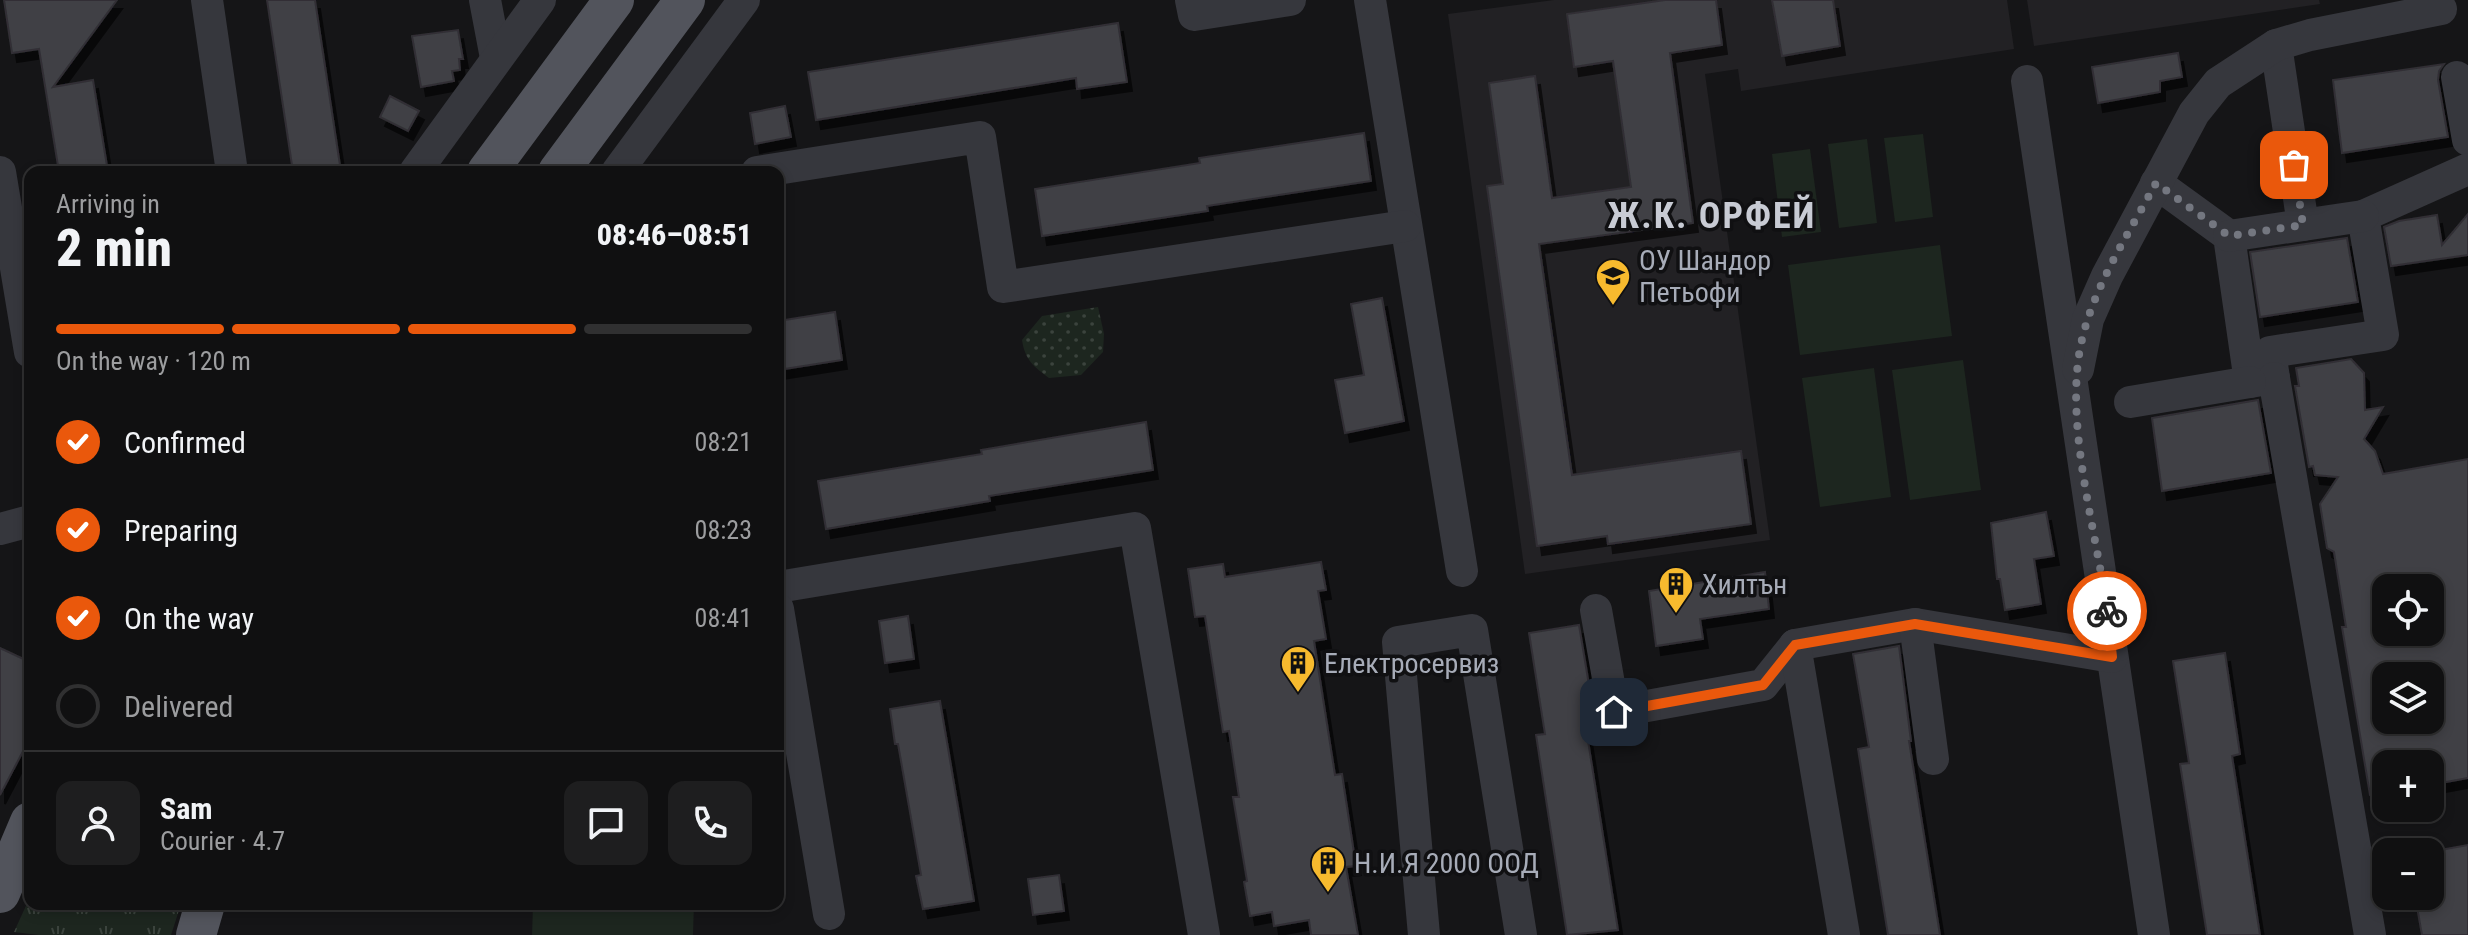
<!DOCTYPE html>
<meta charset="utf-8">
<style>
body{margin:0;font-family:"Roboto Condensed",sans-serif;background:#1e1e1f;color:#f1f3f6;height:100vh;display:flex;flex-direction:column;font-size:30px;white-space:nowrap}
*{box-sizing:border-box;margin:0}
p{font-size:26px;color:#9c9d9f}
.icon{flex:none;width:44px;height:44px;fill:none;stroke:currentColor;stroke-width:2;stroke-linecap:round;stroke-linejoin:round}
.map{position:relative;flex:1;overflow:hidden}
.details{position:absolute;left:24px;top:166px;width:760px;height:744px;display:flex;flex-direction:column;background:#101011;border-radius:16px;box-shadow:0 4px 12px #0003,0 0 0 2px #303031}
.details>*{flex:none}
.fabs{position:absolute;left:2372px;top:574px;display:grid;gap:16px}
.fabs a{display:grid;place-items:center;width:72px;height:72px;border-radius:16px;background:#101011;box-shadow:0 4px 12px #0003,0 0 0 2px #303031;font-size:40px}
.pin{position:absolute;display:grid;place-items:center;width:68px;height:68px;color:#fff;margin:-34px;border-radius:16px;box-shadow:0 4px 12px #0006}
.courier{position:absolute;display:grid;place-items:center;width:80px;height:80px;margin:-40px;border:6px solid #ea580c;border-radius:50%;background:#fff;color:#222;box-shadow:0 2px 10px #0007}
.overview em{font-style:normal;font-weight:800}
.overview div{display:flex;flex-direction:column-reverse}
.overview{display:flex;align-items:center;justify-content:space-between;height:136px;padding:0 32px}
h1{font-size:52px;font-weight:800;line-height:60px}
.bar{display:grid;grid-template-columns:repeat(4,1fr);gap:12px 8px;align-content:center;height:96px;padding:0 32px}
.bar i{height:10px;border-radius:6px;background:#303031}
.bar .selected{background:#ea580c}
.bar p{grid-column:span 4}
.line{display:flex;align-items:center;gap:20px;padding:0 32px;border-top:2px solid #303031}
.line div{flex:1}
.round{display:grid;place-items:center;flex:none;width:84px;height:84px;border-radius:16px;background:#1e1e1f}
ol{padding:0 32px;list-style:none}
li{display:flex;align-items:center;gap:24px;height:88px}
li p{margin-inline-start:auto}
li .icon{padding:8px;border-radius:50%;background:#ea580c;color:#fff;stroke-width:4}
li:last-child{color:#9c9d9f}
li i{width:44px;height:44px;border:4px solid #303031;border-radius:50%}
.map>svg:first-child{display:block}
.built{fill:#222124}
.grass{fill:url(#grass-tufts)}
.park{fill:url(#park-dots)}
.garden{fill:#1d261f}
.building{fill:#3f4045;stroke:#302f34;stroke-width:2;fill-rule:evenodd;filter:url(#shadow)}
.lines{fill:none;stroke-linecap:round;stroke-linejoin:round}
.minor{stroke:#36373d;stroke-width:32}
.major{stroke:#52545c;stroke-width:40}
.done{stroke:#747780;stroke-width:8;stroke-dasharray:0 14.4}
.route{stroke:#ea580c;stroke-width:10}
.labels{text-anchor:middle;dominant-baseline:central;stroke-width:7;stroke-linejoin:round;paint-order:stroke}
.poi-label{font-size:28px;fill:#a7acb8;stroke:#101012;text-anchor:start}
.district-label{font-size:36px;font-weight:bold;letter-spacing:2px;fill:#c8cbd4;stroke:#101012}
</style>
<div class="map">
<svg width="2468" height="935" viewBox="0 0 2468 935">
<defs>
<pattern id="grass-tufts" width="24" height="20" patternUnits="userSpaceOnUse" patternTransform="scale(2)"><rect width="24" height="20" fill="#1d261f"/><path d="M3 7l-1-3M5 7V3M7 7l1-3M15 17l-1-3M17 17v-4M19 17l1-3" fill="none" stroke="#3b433d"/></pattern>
<pattern id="park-dots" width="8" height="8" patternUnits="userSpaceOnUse" patternTransform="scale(2)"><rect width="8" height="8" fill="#1d261f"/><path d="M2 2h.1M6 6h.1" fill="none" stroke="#3b433d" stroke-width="1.8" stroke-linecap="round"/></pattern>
<filter id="shadow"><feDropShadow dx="5" dy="9" stdDeviation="0" flood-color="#0009"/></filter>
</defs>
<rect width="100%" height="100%" fill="#151517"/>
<g class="built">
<path d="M1554,0H2007L2014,49L1741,91L1738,69L1705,74L1770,540L1525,574L1448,14Z"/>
<path d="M2027,0H2319L2320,4L2034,46Z"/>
</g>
<path class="grass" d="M30,897V904H181L171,935H39L14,932Z"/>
<path class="park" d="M1098,307L1104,334L1103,352L1081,375L1049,378C1034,367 1025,360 1022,340L1042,316Z"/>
<g class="garden">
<path d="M1923,134L1933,217L1895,222L1884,138Z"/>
<path d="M1867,139L1877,223L1839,228L1828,144Z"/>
<path d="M1810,149L1821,232L1782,237L1772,154Z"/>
<path d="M1940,245L1952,336L1800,355L1788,265Z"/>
<path d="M1963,360L1981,490L1910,500L1892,370Z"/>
<path d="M1874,368L1891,497L1820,507L1802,378Z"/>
<path d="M533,904H694L693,935H532Z"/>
</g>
<g class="building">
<path d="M4,0H117L53,87L93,80L108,172H59L39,49L12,53Z"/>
<path d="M267,0H315L341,172H293Z"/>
<path d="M1665,0H1716L1722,45L1670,53L1693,223L1539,244L1572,475L1741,451L1751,524L1608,544L1607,536L1537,546L1487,186L1503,184L1489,83L1535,76L1552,198L1631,187L1613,61L1574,67L1567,14Z"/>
<path d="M1772,0H1833L1840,46L1782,56Z"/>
<path d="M1118,23L1127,82L1077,89L1076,78L816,120L808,72Z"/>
<path d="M458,30L463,59H459L460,70L452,71L454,81L421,87L412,36Z"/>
<path d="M2178,53L2182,77L2160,81V92L2098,103L2092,67Z"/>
<path d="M2444,64L2439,71L2438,80L2448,137L2342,153L2333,80Z"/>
<path d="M390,96L419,111L408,131L380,117Z"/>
<path d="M785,106L791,137L755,144L750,113Z"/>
<path d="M1364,133L1371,181L1207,206L1208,211L1042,236L1035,189L1200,163L1199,158Z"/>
<path d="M2468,214V255L2391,266L2384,227L2399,221L2437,215L2442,245Z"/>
<path d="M2347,238L2358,302L2260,317L2250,252Z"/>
<path d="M1382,298L1404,421L1345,433L1335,380L1364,375L1351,304Z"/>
<path d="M835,312L842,360L778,370V321Z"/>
<path d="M2351,359L2364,373L2365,410L2383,407L2364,439L2375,451L2383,474L2468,459V778L2430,785V764H2386V793L2370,795L2342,627H2346L2334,552L2327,548L2320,504L2338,477L2315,475L2313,466L2309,467L2295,386H2299L2296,368ZM2386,588H2430V632H2386ZM2386,676H2430V720H2386Z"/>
<path d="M2258,400L2271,473L2162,491L2152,418Z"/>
<path d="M1146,422L1153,470L989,496L990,501L826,529L818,481L982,454L981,450Z"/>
<path d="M2046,512L2054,556L2034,559L2041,604L2005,610L2000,579H1997L1991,523Z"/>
<path d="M1321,562L1326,590L1318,591L1326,639L1314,641L1335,775L1342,774L1356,866L1346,867L1358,935H1311L1309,920L1274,926L1272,912L1250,916L1244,882L1247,881L1233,797H1239L1229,731L1223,732L1205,616L1195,617L1188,569L1223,564L1225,577Z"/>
<path d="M1765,572L1769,609L1700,619L1703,639L1656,646L1649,591Z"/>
<path d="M908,616L914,659L885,663L879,621Z"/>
<path d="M1579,625L1596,727L1586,728L1618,930L1567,935L1536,735L1545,734L1529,633Z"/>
<path d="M1899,646L1911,741H1909L1940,935H1888L1858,749L1869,747L1853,654Z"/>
<path d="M0,648L30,662V738L0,795Z"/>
<path d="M2225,653L2240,754L2232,756L2260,935H2207L2180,764L2189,763L2173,661Z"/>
<path d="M940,701L974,901L923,909L916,876L921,875L898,744H895L890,709Z"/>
<path d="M2468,845V935H2422L2415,896H2430L2429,852Z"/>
<path d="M1059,875L1064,911L1033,915L1028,879Z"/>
</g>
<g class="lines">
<g class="minor">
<path d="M207,0L232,172"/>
<path d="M485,0L496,58"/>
<path d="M1191,0L1194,15L1290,0"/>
<path d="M1370,0L1462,571"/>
<path d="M2276,45L2303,225"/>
<path d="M2457,77L2468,140"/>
<path d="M2027,81L2154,935"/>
<path d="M0,172L30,352"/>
<path d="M415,172L540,0"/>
<path d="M617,172L744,0"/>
<path d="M757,172L980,137L1003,287L1405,226"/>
<path d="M2156,183L2229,236L2250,382L2274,378L2270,352L2383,335L2363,216L2468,169"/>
<path d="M2229,236L2363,216"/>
<path d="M2078,369L2088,319L2107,276L2194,113L2218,83L2276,45L2310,35L2441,9"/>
<path d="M2274,378L2370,935"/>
<path d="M2130,402L2250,382"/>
<path d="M0,529L30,521"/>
<path d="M778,587L1135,528L1204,935"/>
<path d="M778,609L829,914"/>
<path d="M1596,610L1614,712L1763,685L1795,645L1915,624L2112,657"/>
<path d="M1915,624L1933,759"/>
<path d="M1795,645L1844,935"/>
<path d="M1424,935L1398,642L1472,630L1521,935"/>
</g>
<g class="major">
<path d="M487,172L614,0"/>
<path d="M558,172L685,0"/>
<path d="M0,893L30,822"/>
<path d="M196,935L205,904"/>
</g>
</g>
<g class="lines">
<path class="done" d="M2107,611C2096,528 2064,425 2081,344C2093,287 2129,233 2156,183L2229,236L2303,225L2294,165"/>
<path class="route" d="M1614,712L1763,685L1795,645L1915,624L2112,657L2107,611"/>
</g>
<defs>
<g id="school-pin" transform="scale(1.8)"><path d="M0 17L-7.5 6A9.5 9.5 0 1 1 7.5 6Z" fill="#f7ba2e" stroke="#101012"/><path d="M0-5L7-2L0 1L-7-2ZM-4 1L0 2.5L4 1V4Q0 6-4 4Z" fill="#111"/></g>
<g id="building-pin" transform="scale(1.8)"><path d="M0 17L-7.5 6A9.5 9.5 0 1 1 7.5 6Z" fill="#f7ba2e" stroke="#101012"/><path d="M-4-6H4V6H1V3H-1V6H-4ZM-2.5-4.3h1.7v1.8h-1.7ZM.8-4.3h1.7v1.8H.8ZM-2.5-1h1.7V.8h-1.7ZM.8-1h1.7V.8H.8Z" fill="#111"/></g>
</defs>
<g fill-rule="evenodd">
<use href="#school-pin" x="1613" y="276"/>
<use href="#building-pin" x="1676" y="584"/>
<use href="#building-pin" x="1298" y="663"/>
<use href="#building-pin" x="1328" y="863"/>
</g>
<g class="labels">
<g class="poi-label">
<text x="1639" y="260">ОУ Шандор<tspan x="1639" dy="32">Петьофи</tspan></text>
<text x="1702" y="584">Хилтън</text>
<text x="1324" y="663">Електросервиз</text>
<text x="1354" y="863">Н.И.Я 2000 ООД</text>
</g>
<g class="district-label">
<text x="1712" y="216">Ж.К. ОРФЕЙ</text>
</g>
</g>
</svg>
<div class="fabs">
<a><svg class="icon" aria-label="locate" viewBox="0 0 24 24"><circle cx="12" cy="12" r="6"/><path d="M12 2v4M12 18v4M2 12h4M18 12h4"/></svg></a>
<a><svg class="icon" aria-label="layers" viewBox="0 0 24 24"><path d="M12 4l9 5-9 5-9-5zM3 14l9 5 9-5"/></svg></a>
<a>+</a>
<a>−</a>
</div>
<div class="pin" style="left:2294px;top:165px;background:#ea580c"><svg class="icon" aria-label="bag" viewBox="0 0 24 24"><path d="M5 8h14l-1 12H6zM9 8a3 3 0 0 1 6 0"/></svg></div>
<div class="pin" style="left:1614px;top:712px;background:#1f2937"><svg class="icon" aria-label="home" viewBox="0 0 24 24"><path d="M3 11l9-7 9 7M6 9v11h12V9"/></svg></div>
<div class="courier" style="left:2107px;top:611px"><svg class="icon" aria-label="bike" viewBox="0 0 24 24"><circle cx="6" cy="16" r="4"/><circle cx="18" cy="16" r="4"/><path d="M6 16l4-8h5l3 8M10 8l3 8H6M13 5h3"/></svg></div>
<section class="details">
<div class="overview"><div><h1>2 min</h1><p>Arriving in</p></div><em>08:46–08:51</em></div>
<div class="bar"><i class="selected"></i><i class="selected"></i><i class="selected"></i><i></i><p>On the way · 120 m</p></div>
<ol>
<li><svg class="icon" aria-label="check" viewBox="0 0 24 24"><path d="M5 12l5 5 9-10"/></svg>Confirmed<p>08:21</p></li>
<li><svg class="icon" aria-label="check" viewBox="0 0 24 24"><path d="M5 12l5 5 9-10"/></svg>Preparing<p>08:23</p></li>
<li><svg class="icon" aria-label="check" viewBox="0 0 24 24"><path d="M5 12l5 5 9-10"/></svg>On the way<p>08:41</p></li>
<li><i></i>Delivered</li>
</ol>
<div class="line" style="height:144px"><a class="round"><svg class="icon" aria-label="person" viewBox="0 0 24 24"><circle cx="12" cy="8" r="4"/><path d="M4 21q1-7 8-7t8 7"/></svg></a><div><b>Sam</b><p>Courier · 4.7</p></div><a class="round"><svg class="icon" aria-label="chat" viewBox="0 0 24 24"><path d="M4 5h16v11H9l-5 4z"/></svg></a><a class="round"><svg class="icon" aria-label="phone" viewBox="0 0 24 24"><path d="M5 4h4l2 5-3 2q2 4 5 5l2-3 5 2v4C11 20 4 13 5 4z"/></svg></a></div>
</section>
</div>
